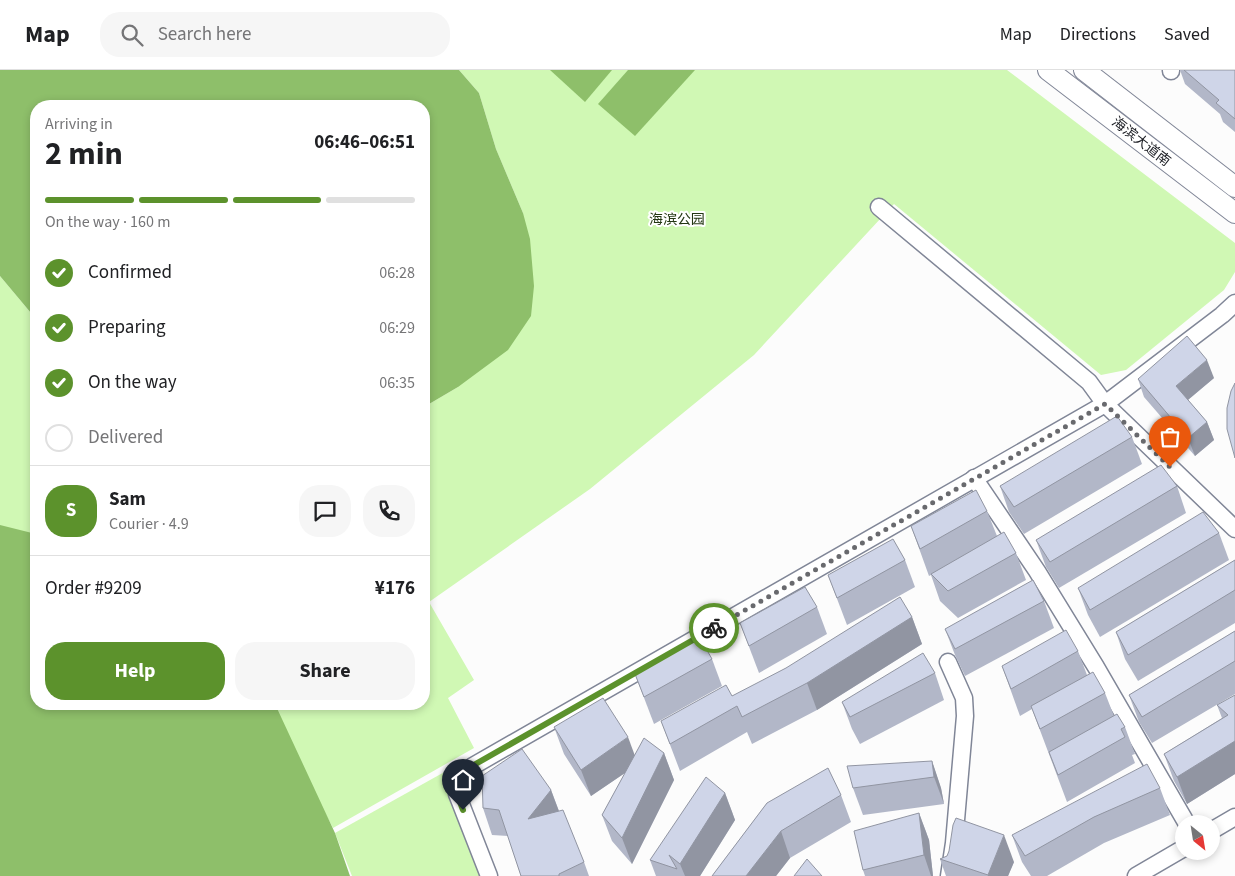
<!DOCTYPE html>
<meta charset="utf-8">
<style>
body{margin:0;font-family:"Source Sans 3","Noto Sans SC",sans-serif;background:#f6f6f6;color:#202124;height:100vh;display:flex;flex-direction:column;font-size:19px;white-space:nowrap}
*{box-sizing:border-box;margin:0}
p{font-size:16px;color:#757577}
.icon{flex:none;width:28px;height:28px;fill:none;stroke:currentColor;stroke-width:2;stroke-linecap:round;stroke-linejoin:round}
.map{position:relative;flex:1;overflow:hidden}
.drawer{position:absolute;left:30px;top:30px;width:400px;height:610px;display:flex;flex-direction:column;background:#fff;border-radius:20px;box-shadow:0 2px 8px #0003}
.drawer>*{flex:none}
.needle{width:32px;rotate:150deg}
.fabs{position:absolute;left:1175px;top:745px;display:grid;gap:10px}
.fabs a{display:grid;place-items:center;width:45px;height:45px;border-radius:50%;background:#fff;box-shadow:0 2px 8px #0003;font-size:25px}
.pin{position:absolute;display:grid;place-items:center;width:42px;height:42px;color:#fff;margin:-51px -21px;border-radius:50% 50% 50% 0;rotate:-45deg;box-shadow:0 0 5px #0007}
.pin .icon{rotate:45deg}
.courier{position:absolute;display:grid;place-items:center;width:50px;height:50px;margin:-25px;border:4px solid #5c922c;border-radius:50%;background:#fff;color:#222;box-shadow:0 1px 6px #0007}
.headline em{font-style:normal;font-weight:700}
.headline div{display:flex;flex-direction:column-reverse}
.headline{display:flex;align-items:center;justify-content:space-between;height:85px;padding:0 15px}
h1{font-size:32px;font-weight:700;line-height:38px}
.bar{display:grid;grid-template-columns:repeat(4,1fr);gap:8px 5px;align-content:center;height:60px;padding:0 15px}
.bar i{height:6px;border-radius:4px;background:#e0e0e0}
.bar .on{background:#5c922c}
.bar p{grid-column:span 4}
.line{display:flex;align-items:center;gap:12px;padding:0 15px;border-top:1px solid #e0e0e0}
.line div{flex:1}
.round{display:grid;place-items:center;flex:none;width:52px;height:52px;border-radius:20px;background:#f6f6f6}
ol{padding:0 15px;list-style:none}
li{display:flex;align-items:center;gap:15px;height:55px}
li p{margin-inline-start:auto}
li .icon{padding:5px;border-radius:50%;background:#5c922c;color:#fff;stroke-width:4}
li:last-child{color:#757577}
li i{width:28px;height:28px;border:2px solid #e0e0e0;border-radius:50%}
.action{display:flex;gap:10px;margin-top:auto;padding:10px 15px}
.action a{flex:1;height:58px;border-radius:20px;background:#5c922c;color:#fff;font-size:20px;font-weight:700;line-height:58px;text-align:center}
.action a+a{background:#f6f6f6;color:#202124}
header{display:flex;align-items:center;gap:30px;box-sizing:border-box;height:70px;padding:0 25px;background:#fff;border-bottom:1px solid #e0e0e0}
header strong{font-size:24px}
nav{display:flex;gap:28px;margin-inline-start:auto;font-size:18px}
.search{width:350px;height:45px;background:#f6f6f6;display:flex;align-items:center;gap:12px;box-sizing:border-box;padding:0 18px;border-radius:20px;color:#757577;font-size:19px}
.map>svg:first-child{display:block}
.green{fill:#d0f8b4}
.water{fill:#8ebf6a}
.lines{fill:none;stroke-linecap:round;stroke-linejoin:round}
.minor-casing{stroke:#808697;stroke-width:19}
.major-casing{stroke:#808697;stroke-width:22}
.minor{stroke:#fff;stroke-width:16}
.major{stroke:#fff;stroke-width:20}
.wall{fill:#b2b7c8}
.shaded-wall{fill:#9195a2}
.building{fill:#cfd5e8;stroke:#9195a2}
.done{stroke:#696a6e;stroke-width:5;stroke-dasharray:0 9}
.route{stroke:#5c922c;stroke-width:6}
.labels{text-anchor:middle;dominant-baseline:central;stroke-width:4;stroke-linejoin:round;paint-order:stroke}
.street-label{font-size:14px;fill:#1a1c22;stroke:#fff}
.park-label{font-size:14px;fill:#243714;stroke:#fff}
</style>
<header>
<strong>Map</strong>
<div class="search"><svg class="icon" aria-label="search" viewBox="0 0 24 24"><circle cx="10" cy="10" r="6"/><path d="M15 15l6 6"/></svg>Search here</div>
<nav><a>Map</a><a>Directions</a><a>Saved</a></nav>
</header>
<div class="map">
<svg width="1235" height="806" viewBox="0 0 1235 806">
<rect width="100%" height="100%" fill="#fcfcfc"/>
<g class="green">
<path d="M459,0H1007L1235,173V202L1224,220L1126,300L1101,305L894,134L754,285L590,419L429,532L474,610L448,628L474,678L333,758L268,634H424V337L458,317L523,143L496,79L479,23Z"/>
<path d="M0,206L36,249V471L0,465Z"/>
<path d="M448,700L462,726L492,806H352L335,763Z"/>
</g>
<g class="water">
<path d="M0,0H459L479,23L496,79L523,143L530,169L534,216L531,246L508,280L458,317L424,337V36H36V249L0,206Z"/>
<path d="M550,0H612L585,32Z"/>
<path d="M628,0H695L635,66L598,34Z"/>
<path d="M0,455L36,464V634H275L335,763L350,806H0Z"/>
</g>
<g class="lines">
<g class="minor-casing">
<g id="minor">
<path d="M1171,1V0"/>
<path d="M879,137L1089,312L1105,334L1235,459"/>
<path d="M974,408L1037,501L1096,597L1187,754"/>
<path d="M948,592L964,628L965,646L954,773L949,806"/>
<path d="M1211,761L1235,747"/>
<path d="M489,806L457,724L459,707L473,696L1105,334L1222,245L1235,233"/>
<path d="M1136,806L1184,778"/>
</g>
</g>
<g class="major-casing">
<g id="major">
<path d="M1048,0L1235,143"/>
<path d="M1084,0L1235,117"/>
</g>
</g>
<use href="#minor" class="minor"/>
<use href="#major" class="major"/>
</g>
<g class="wall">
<path d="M1180,0H1235V62L1223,52L1220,44L1185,14Z"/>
<path d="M1214,308L1188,330L1207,352L1214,370L1195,386L1144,327L1138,309Z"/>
<path d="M1132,367L1142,394L1024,464L1009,442L1000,416Z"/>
<path d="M1177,416L1186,443L1059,518L1046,497L1036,470Z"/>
<path d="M987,441L997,466L1016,483L1026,510L958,548L940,531L931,505L929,506L911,456Z"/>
<path d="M1219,463L1229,490L1100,567L1088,545L1078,518Z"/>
<path d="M905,490L915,517L847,555L828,505Z"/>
<path d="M1235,490V553L1138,611L1125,589L1116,562Z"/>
<path d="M1044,531L1054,558L965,606L955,585L945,559Z"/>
<path d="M817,537L827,564L759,603L740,553Z"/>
<path d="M912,547L922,574L817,640L752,674L747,662L680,701L661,651L732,626Z"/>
<path d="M1235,561V624L1152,673L1139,652L1129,625Z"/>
<path d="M1078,581L1087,605L1105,623L1114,646L1125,657L1135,684L1132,685L1135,693L1067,732L1032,639L1020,646L1002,596Z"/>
<path d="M712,589L722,616L654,654L635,604Z"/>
<path d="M935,603L944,630L860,674L852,659L842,632Z"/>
<path d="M1235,625V704L1187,734L1174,711L1164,684L1222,648L1217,635Z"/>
<path d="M554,657L634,685L664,683L674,710L632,794L612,771L602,745L625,703L591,726L564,684Z"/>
<path d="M932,691L941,718L944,734L863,745L853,718Z"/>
<path d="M1160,718L1170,745L1104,773L1047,806H1031L1022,792L1012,765Z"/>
<path d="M551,720L559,741L584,792L589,806H521L508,766L492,765L483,738Z"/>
<path d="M725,723L735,750L700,806H656L650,790Z"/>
<path d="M841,725L851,752L790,788L776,806H712L767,733Z"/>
<path d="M919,743L929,770L933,806H865L863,800Z"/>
<path d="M940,789L1014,792L1008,806H946Z"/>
</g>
<g class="shaded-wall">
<path d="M1207,290L1214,308L1183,334L1176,316Z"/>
<path d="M1207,352L1214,370L1195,386L1188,368Z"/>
<path d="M912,547L922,574L817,640L807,613Z"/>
<path d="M628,667L638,694L591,726L581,700Z"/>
<path d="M1235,671V704L1187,734L1177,707Z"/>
<path d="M664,683L674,710L632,794L622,768Z"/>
<path d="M932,691L941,718L944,734L934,707Z"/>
<path d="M551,720L561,747L528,749Z"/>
<path d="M725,723L735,750L700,806H685L680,794Z"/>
<path d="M919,743L929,770L933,806H931L924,785Z"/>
<path d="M781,761L790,788L776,806H746Z"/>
<path d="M1004,765L1014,792L1008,806H988V805Z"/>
</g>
<g class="building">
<path d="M1184,0H1235V49L1216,33L1219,30Z"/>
<path d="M1187,266L1207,290L1176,316L1207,352L1188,368L1138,309Z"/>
<path d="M1235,313V388L1227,359V338L1231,321Z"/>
<path d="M1117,346L1132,367L1014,437L1000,416Z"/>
<path d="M1161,395L1177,416L1050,492L1036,470Z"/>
<path d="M976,420L987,441L920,479L911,456Z"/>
<path d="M1203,442L1219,463L1090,540L1078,518Z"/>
<path d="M1004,462L1016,483L948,521L931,504Z"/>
<path d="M893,469L905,490L837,528L828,505Z"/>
<path d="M1235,490V520L1128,585L1116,562Z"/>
<path d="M1033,510L1044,531L955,579L945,559Z"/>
<path d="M805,517L817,537L749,576L740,553Z"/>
<path d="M900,527L912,547L807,613L742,647L737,636L670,674L661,651L726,615L732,626L786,598Z"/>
<path d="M1066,560L1078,581L1011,619L1002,596Z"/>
<path d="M1235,561V591L1142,647L1129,625Z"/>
<path d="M700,568L712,589L644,627L635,604Z"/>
<path d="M923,583L935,603L850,647L842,632Z"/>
<path d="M1093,602L1105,623L1040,659L1031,636Z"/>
<path d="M1235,625V671L1177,707L1164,684L1228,645L1217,635Z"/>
<path d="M603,628L628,667L581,700L554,657Z"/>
<path d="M1117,644L1125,657L1121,659L1125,667L1058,705L1049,682Z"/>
<path d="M644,668L664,683L622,768L602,745Z"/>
<path d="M522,679L551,720L528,749L563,740L584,792L559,804V806H521L499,740L483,738L482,706Z"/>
<path d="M932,691L934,707L853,718L847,696Z"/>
<path d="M1147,694L1160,718L1094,747L1025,786L1012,765Z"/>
<path d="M828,698L841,725L781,761L746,806H712L767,733Z"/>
<path d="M706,707L725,723L680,794L669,785L677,799L650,790Z"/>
<path d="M919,743L924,785L863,800L854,761Z"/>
<path d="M956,748L1004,765L988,805L940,789L947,786L949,781L953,755Z"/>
<path d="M807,789L822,806H794Z"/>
</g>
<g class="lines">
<path class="done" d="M714,558L1105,334L1170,397"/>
<path class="route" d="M463,740L457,724L459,708L472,696L714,558"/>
</g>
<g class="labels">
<g class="street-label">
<text transform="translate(1141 72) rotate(38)">海滨大道南</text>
</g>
<g class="park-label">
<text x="677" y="150">海滨公园</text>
</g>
</g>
</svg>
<div class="fabs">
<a><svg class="needle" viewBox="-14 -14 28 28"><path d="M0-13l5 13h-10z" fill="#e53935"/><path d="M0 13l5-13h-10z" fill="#757577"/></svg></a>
</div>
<div class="pin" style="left:1170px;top:397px;background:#ea580c"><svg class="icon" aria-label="bag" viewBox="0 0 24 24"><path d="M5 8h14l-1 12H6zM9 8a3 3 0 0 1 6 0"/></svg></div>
<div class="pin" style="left:463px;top:740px;background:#1f2937"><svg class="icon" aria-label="home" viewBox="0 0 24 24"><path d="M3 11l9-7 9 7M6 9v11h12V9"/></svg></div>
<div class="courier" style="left:714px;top:558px"><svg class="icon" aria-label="bike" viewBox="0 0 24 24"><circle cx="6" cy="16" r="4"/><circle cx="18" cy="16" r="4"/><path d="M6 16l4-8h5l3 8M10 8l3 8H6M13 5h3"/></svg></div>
<section class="drawer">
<div class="headline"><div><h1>2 min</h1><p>Arriving in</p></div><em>06:46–06:51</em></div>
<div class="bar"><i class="on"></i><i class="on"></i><i class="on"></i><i></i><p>On the way · 160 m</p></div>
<ol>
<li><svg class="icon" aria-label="check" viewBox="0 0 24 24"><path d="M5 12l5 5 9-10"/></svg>Confirmed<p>06:28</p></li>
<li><svg class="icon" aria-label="check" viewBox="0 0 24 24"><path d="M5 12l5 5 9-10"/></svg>Preparing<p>06:29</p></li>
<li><svg class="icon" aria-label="check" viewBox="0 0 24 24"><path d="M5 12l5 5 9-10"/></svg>On the way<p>06:35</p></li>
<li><i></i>Delivered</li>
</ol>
<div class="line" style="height:90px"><b class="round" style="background:#5c922c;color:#fff">S</b><div><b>Sam</b><p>Courier · 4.9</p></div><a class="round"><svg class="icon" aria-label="chat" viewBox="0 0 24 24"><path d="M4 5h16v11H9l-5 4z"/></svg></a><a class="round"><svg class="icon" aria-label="phone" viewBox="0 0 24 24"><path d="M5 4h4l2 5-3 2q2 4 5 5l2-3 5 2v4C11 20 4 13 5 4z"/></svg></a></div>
<div class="line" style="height:65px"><div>Order #9209</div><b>¥176</b></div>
<div class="action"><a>Help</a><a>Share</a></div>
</section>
</div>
